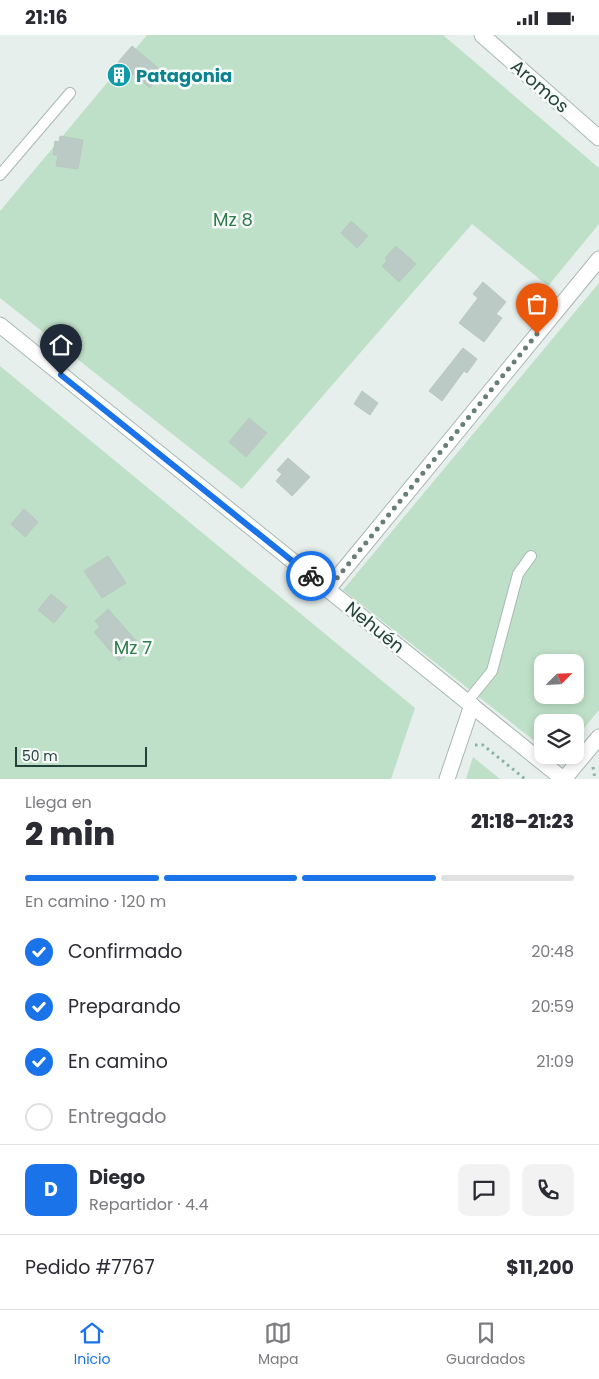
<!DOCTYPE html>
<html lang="es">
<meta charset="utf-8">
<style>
body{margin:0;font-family:Poppins,sans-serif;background:#f2f2f3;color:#2b2b33;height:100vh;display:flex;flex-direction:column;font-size:19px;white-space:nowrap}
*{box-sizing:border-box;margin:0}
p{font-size:16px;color:#7c7c81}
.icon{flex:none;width:28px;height:28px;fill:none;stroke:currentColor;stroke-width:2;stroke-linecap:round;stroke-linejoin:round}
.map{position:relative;height:744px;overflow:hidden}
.details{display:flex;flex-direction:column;background:#fff;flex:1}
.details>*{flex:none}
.needle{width:32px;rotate:66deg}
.buttons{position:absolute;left:534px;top:619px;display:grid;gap:10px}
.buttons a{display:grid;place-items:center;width:50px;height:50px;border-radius:10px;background:#fff;box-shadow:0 2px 8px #0003;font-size:25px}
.scale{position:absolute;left:15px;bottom:12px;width:132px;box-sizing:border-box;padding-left:5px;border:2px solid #24423a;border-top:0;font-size:14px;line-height:18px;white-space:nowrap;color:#24423a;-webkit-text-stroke:4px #f7fbf9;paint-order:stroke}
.pin{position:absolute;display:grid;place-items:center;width:42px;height:42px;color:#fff;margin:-51px -21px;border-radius:50% 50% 50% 0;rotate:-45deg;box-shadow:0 0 5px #0007}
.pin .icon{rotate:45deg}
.courier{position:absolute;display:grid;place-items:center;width:50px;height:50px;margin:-25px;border:4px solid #1a73e8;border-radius:50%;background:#fff;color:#222;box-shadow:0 1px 6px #0007}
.headline em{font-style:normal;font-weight:800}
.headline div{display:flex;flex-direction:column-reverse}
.headline{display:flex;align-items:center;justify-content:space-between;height:85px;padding:0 25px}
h1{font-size:32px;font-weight:800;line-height:38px}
.bar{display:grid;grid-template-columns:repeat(4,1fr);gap:8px 5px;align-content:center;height:60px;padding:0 25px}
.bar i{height:6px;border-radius:4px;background:#e1e1e2}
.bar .active{background:#1a73e8}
.bar p{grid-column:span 4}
.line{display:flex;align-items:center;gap:12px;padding:0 25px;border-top:1px solid #e1e1e2}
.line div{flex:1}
.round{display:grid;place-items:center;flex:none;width:52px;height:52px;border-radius:10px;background:#f2f2f3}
ol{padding:0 25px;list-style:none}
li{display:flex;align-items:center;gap:15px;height:55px}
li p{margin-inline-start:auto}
li .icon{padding:5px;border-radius:50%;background:#1a73e8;color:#fff;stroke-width:4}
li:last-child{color:#7c7c81}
li i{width:28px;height:28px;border:2px solid #e1e1e2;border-radius:50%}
.status{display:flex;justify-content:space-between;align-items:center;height:35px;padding:0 25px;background:#fff;direction:ltr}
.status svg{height:14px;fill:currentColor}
.tab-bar{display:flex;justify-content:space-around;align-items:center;height:70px;border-top:1px solid #e1e1e2;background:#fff;font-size:14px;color:#7c7c81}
.tab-bar a{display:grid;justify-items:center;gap:2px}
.tab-bar .active{color:#1a73e8}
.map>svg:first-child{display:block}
.green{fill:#bfe0c8;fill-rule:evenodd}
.building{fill:#bbcac4;stroke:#b8c9c2}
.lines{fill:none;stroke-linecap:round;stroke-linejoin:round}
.service-casing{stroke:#a8b8b2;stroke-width:12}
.minor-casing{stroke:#a8b8b2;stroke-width:17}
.tertiary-casing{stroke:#a8b8b2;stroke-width:17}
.path{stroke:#86b3a5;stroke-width:3;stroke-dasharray:2.5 4;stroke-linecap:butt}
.service{stroke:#fff;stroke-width:10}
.minor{stroke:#fff;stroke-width:15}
.tertiary{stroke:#fff;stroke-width:15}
.done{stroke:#687f78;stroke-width:5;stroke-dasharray:0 9}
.route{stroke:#1a73e8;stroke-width:6}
.labels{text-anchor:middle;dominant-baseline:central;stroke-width:5;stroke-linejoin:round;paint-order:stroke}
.culture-label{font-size:18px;font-weight:bold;fill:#0d838f;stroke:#f7fbf9;text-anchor:start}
.street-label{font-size:18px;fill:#24423a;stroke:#f7fbf9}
.park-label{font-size:18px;fill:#2d7a4b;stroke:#f7fbf9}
</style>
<div class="status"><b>21:16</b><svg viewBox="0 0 49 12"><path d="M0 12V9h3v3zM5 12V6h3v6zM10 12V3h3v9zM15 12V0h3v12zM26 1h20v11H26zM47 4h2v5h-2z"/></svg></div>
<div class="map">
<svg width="599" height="744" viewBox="0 0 599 744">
<rect width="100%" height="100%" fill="#e6efeb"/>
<g class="green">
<path d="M147,0H443L599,133V189L548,251L472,189L242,454L0,263V176Z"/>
<path d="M599,248V675L575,704V688H542L541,711L343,555ZM542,628H575V660H542Z"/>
<path d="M0,331L415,673L391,744H0Z"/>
<path d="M473,722L500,744H466Z"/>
</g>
<g class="building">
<path d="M132,11L163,37L150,53L133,39L127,46L112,34Z"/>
<path d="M60,101L83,105L78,134L56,131L58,120H53L55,106L59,107Z"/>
<path d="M351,186L368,201L357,213L341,198Z"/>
<path d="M396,211L416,229L399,247L382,231L387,226L385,223Z"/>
<path d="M483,247L506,267L496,279L502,283L484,307L459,288L478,263L473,259Z"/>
<path d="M463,313L477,324L467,338L464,336L442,366L429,356Z"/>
<path d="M362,356L378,368L370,380L354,369Z"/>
<path d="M249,383L267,398L246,422L229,407Z"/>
<path d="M288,423L310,442L292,461L276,446L282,439L277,435Z"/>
<path d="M24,474L38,487L25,502L11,489Z"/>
<path d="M108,521L126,548L102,563L84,536Z"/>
<path d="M51,559L67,572L54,588L38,575Z"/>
<path d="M108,574L139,609L119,626L94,597L100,592L95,586Z"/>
</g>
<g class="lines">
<g class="service-casing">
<g id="service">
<path d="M0,140L70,58"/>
<path d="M467,667L492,636L518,539L531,521"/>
</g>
</g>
<g class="minor-casing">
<g id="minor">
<path d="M482,0L599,103"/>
<path d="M328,554L599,224"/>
<path d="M447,744L472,670"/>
<path d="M564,744L599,702"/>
</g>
</g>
<g class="tertiary-casing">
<path id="tertiary" d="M0,290L563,744"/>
</g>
<g class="path">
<path d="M475,710H483L525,744"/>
<path d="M593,732L595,744"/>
</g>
<use href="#service" class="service"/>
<use href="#minor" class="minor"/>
<use href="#tertiary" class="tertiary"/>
</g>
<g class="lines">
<path class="done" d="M311,541L328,554L537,299"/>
<path class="route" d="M61,340L311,541"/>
</g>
<defs>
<g id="building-disc" transform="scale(1.25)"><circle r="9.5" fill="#0f9aa8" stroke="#f7fbf9"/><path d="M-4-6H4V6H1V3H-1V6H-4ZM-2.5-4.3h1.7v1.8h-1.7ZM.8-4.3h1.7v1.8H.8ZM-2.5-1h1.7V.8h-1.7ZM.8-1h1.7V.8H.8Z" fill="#fff"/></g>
</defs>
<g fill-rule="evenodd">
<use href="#building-disc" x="119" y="40"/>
</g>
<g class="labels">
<g class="culture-label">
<text x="136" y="40">Patagonia</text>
</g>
<g class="street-label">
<text transform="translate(540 51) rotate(41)">Aromos</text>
<text transform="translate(375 592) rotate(39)">Nehuén</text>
</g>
<g class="park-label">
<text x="233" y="184">Mz 8</text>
<text x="133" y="612">Mz 7</text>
</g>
</g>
</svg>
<div class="buttons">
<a><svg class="needle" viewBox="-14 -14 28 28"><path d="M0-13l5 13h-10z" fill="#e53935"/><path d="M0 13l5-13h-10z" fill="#7c7c81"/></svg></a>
<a><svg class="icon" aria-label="layers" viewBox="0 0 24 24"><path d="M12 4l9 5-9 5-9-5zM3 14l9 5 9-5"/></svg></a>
</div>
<div class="scale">50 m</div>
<div class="pin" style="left:537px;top:299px;background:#ea580c"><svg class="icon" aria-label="bag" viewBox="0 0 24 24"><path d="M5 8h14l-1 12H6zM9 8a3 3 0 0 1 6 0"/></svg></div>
<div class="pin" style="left:61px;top:340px;background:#1f2937"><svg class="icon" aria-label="home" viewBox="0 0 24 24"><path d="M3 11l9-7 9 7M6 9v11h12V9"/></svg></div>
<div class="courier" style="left:311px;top:541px"><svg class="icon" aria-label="bike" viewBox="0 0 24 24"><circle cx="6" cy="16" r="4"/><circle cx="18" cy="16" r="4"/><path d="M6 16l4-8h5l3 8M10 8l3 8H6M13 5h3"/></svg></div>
</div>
<section class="details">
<div class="headline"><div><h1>2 min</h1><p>Llega en</p></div><em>21:18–21:23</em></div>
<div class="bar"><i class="active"></i><i class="active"></i><i class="active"></i><i></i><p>En camino · 120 m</p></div>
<ol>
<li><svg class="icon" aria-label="check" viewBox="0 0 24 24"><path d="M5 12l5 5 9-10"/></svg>Confirmado<p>20:48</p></li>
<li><svg class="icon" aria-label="check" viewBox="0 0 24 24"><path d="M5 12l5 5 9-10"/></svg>Preparando<p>20:59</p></li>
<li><svg class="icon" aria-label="check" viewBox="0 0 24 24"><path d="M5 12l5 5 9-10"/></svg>En camino<p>21:09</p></li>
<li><i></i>Entregado</li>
</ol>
<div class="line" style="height:90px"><b class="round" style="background:#1a73e8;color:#fff">D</b><div><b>Diego</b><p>Repartidor · 4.4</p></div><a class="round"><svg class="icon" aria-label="chat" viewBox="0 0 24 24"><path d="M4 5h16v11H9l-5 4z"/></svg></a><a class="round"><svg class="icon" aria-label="phone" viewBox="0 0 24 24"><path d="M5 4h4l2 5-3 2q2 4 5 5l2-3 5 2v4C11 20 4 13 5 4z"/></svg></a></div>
<div class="line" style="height:65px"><div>Pedido #7767</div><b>$11,200</b></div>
</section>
<nav class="tab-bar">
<a class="active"><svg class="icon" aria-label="home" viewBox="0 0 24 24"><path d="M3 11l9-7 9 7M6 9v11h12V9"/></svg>Inicio</a>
<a><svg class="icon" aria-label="map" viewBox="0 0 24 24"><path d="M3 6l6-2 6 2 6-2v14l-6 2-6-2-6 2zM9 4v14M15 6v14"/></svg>Mapa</a>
<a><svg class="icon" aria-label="saved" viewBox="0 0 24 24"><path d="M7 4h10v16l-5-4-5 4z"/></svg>Guardados</a>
</nav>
